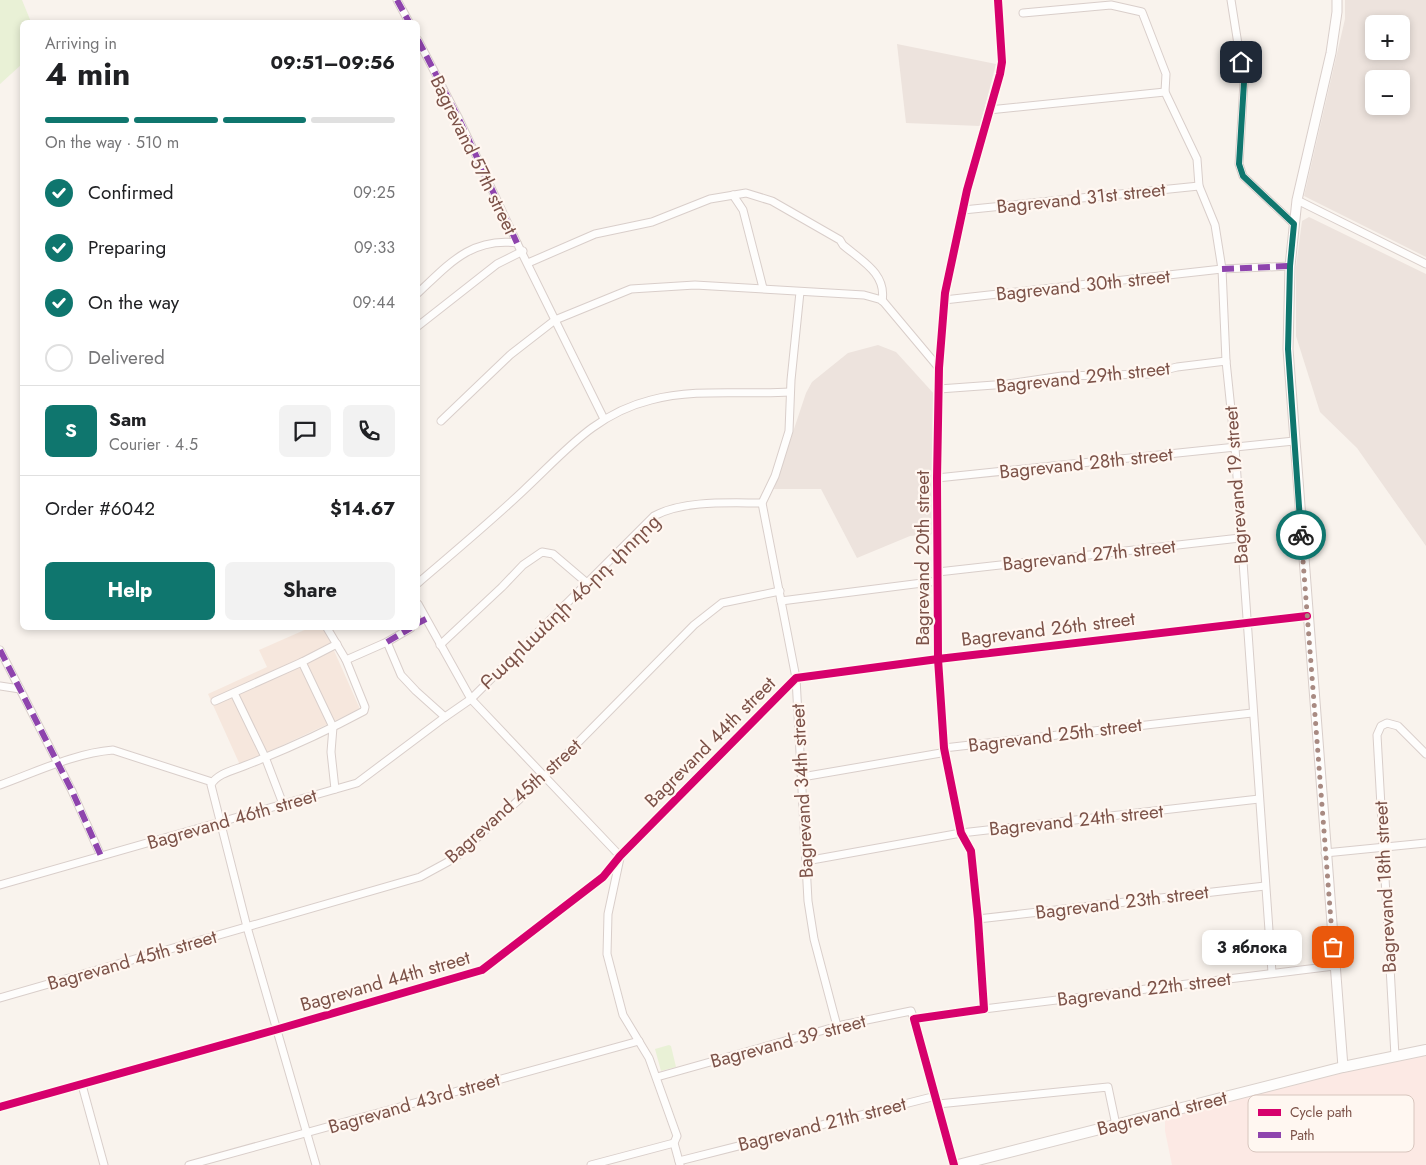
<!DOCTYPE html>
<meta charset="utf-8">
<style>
body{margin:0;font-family:Jost,"Noto Sans Armenian",sans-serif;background:#f2f2f2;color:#202124;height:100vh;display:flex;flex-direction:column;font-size:19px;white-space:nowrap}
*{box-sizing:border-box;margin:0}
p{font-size:16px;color:#757577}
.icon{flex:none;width:28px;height:28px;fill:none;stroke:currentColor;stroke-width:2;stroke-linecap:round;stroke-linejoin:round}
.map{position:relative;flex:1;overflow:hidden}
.details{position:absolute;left:20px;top:20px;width:400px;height:610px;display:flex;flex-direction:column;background:#fff;border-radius:8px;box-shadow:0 2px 8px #0003}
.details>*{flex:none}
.buttons{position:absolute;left:1365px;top:15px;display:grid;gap:10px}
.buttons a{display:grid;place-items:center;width:45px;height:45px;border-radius:8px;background:#fff;box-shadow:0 2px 8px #0003;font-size:25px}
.pin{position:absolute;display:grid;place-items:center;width:42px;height:42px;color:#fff;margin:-21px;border-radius:10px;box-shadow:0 2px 8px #0006}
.courier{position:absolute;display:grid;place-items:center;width:50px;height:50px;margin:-25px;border:4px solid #0f766e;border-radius:50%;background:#fff;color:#222;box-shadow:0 1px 6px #0007}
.bubble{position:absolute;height:35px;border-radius:8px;background:#fff;box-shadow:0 2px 8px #0003;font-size:16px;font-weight:700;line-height:35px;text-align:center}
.summary em{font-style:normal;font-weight:700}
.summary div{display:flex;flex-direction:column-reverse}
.summary{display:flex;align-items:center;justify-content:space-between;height:85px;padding:0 25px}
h1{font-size:32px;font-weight:700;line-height:38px}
.bar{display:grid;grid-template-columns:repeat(4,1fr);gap:8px 5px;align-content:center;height:60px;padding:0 25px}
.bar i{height:6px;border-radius:4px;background:#e0e0e0}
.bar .selected{background:#0f766e}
.bar p{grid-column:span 4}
.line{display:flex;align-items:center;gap:12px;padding:0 25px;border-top:1px solid #e0e0e0}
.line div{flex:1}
.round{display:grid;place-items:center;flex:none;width:52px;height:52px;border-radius:8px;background:#f2f2f2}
ol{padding:0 25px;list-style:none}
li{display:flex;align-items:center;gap:15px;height:55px}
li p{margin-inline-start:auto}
li .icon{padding:5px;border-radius:50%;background:#0f766e;color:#fff;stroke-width:4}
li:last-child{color:#757577}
li i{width:28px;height:28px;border:2px solid #e0e0e0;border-radius:50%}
.button{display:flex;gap:10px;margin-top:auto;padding:10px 25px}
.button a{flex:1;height:58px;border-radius:8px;background:#0f766e;color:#fff;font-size:20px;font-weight:700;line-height:58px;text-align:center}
.button a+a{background:#f2f2f2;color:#202124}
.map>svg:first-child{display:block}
.residential{fill:#f6e7dd}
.commercial{fill:#fce9e4}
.industrial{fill:#ede3dd;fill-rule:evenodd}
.green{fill:#e9f1d6}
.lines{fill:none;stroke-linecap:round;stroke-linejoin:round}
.minor-casing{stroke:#d9ceca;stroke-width:9}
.tertiary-casing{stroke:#d9ceca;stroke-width:11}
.secondary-casing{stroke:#dad0cb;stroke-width:12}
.minor{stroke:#fefdfc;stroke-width:7}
.tertiary{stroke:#fefdfc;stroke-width:9}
.secondary{stroke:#fefdfc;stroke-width:10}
.quiet{stroke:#8e44ad;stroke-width:6;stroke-dasharray:12 6;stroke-linecap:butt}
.cycleway-casing{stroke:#fff7f1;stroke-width:11}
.cycleway{stroke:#d6006c;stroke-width:8}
.done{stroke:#a88a82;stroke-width:5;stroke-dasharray:0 9}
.route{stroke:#0f766e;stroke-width:6}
.labels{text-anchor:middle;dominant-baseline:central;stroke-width:4.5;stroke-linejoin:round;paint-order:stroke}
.street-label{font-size:19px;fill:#7c5248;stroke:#fff7f1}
.key{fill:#fff7f1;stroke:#d8c6be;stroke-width:1}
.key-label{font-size:14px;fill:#7c5248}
</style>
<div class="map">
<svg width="1426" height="1165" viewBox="0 0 1426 1165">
<rect width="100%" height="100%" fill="#f9f3ed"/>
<path class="residential" d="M309,628H324L360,709L240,765L208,694L267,667L259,650Z"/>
<path class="commercial" d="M1426,1054V1165H1172L1165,1131V1118L1332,1073Z"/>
<g class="industrial">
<path d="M1345,0H1426V257L1304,196L1345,19ZM1374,24H1401V51H1374ZM1374,79H1401V106H1374Z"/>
<path d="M897,44L996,64L980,126L906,123Z"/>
<path d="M1309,217L1426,274V546L1357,448L1320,412L1296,336V267L1302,221Z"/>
<path d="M878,345L896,352L935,395L934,534L910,536L857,558L821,489H774L806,393L812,382L848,353Z"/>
</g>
<g class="green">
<path d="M0,0H22L31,22H22V64L0,84Z"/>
<path d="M669,1045L671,1046L676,1067L661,1071L655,1049Z"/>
</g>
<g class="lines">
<g class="minor-casing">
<g id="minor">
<path d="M397,0L409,22"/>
<path d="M1231,0L1244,82L1239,164L1243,176L1294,224"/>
<path d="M1023,13L1111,5L1142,12L1166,74L1165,92L1197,159L1199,186L1215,225L1222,269L1226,361L1235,448L1272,973"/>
<path d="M418,40L458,117L517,243"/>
<path d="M989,110L1165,92"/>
<path d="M733,195L743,210L763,288"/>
<path d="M1297,200L1426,264"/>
<path d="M963,210L1199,186"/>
<path d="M528,263L595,234L652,222L710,199L746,193L772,201L840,240L843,245C862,261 887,274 882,301"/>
<path d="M800,292L791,380L789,431L775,476L762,503L796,678L808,901L814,939L837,1026"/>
<path d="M418,293C448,265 471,237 517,243L555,320L631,289L695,285L864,295L882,300L939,368"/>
<path d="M944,300L1222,269L1290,266"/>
<path d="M418,326L497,264L523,251"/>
<path d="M939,389L1008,384L1062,376L1149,374L1177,367L1226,361"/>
<path d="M441,421L510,355L555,320L604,419"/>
<path d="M937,478L1294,441"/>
<path d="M938,572L1240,538"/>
<path d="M418,583C453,553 489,523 523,491C564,453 594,414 651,400C696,388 745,395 790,392"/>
<path d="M781,601L938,581"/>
<path d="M418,604L471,699L654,516C684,500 729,503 762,503"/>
<path d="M327,628L346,660L387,642L401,675L416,691L445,717L471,699L620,856"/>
<path d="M387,642L411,628"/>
<path d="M440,645L502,587L523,565L542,552L553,554L587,583"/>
<path d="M0,650L72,791L101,856"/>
<path d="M302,662L337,644"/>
<path d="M0,686L20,689"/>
<path d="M234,693L265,757L283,804"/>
<path d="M215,701L302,662L333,727L331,752L335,789"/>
<path d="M802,777L941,753L944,748L1252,713"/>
<path d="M0,785C36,772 75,753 113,750L212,782"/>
<path d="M1325,853L1426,843"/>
<path d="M620,858L608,914L607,954L623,1015L649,1058L677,1136L674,1143L680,1165"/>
<path d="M806,861L961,833L1259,799"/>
<path d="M0,885L357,783L445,717"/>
<path d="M978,919L1265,886"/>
<path d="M0,998L420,877L455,858L545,776L694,625L722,603L780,591"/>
<path d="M984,1009L1334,966"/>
<path d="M1395,1056L1377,735L1381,726L1387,723L1398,726L1426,754"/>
<path d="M657,1077L842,1025L911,1011L914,1019"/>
<path d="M82,1085L104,1165"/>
<path d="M938,1104L1108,1087L1116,1125"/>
<path d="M0,1107L275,1030L482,970L603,877L620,856L796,678L938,659L1307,616"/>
<path d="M679,1161L936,1096"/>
<path d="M189,1165L639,1041"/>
<path d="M316,1165L247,927L211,785C216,774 234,770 244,766C285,750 325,732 364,711L365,707L346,660"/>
<path d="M591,1165L674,1143"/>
<path d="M954,1165L914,1019L984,1009L978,919L971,851L961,833L944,748L938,659L937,478L939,368L945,293L967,190L1000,74L1002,62L998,0"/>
</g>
</g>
<g class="tertiary-casing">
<path id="tertiary" d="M1337,0V12L1331,53L1297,200L1290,266L1288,349L1343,1067"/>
</g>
<g class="secondary-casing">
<path id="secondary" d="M958,1165L1343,1067L1426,1050"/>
</g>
<use href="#minor" class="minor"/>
<use href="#tertiary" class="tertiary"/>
<use href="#secondary" class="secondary"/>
<g class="quiet">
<path d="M397,0L409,22"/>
<path d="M418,40L458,117L517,243"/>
<path d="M1222,269L1290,266"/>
<path d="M418,623L426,619"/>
<path d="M387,642L411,628"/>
<path d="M0,650L72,791L101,856"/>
</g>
<g class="cycleway-casing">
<g id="cycleway">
<path d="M0,1107L275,1030L482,970L603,877L620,856L796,678L938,659L1307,616"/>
<path d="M954,1165L914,1019L984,1009L978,919L971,851L961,833L944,748L938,659L937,478L939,368L945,293L967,190L1000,74L1002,62L998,0"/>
</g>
</g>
<use href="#cycleway" class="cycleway"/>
</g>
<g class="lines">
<path class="done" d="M1301,535L1333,947"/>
<path class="route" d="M1241,62L1244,82L1239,164L1243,176L1294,224L1290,266L1288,349L1301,535"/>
</g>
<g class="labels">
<g class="street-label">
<text transform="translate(474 155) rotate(64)">Bagrevand 57th street</text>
<text transform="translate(1081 198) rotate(-6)">Bagrevand 31st street</text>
<text transform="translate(1083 285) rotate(-6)">Bagrevand 30th street</text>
<text transform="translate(1083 377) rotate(-6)">Bagrevand 29th street</text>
<text transform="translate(1086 463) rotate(-6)">Bagrevand 28th street</text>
<text transform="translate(1236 485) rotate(-94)">Bagrevand 19 street</text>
<text transform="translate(1089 555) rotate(-6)">Bagrevand 27th street</text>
<text transform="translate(922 558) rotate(-90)">Bagrevand 20th street</text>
<text transform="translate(570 602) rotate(-44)">Բագրևանդի 46-րդ փողոց</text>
<text transform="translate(1048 629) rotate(-7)">Bagrevand 26th street</text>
<text transform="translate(1055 735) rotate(-7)">Bagrevand 25th street</text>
<text transform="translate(710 742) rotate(-45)">Bagrevand 44th street</text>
<text transform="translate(802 791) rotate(-93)">Bagrevand 34th street</text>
<text transform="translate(513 801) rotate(-42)">Bagrevand 45th street</text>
<text transform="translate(232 819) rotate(-16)">Bagrevand 46th street</text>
<text transform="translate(1076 820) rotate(-6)">Bagrevand 24th street</text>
<text transform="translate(1385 887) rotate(-93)">Bagrevand 18th street</text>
<text transform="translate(1122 902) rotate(-7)">Bagrevand 23th street</text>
<text transform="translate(132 960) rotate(-16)">Bagrevand 45th street</text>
<text transform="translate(385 981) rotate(-16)">Bagrevand 44th street</text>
<text transform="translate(1144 989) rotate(-7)">Bagrevand 22th street</text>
<text transform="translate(788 1041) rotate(-15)">Bagrevand 39 street</text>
<text transform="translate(414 1103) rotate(-16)">Bagrevand 43rd street</text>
<text transform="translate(1162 1113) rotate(-14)">Bagrevand street</text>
<text transform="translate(822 1124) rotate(-14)">Bagrevand 21th street</text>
</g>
</g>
<rect x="1248" y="1095" width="166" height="57" rx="8" class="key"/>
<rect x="1258" y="1109" width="23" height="7" fill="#d6006c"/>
<rect x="1258" y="1132" width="23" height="6" fill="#8e44ad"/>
<g class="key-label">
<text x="1290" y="1117">Cycle path</text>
<text x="1290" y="1140">Path</text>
</g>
</svg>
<div class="buttons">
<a>+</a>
<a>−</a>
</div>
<div class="pin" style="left:1333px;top:947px;background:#ea580c"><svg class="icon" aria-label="bag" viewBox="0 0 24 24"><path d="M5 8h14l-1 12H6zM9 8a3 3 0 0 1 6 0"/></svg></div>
<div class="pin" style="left:1241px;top:62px;background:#1f2937"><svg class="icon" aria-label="home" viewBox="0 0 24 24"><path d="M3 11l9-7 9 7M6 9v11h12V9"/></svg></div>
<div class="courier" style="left:1301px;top:535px"><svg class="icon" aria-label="bike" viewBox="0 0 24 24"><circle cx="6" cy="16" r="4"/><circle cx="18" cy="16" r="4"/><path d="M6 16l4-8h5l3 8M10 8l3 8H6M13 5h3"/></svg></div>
<div class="bubble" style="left:1202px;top:930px;width:100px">3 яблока</div>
<section class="details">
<div class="summary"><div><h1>4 min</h1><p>Arriving in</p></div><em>09:51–09:56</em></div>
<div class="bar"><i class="selected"></i><i class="selected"></i><i class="selected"></i><i></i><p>On the way · 510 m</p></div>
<ol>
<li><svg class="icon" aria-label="check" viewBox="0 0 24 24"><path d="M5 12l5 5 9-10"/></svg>Confirmed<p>09:25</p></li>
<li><svg class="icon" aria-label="check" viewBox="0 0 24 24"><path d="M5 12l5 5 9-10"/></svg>Preparing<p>09:33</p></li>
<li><svg class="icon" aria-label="check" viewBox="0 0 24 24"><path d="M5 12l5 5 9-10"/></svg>On the way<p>09:44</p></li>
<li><i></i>Delivered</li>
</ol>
<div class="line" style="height:90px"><b class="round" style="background:#0f766e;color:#fff">S</b><div><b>Sam</b><p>Courier · 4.5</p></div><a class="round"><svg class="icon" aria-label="chat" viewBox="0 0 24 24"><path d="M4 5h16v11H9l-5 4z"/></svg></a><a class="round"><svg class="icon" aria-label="phone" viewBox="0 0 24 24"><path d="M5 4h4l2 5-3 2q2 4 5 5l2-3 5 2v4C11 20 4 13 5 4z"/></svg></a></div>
<div class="line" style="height:65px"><div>Order #6042</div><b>$14.67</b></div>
<div class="button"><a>Help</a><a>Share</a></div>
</section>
</div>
